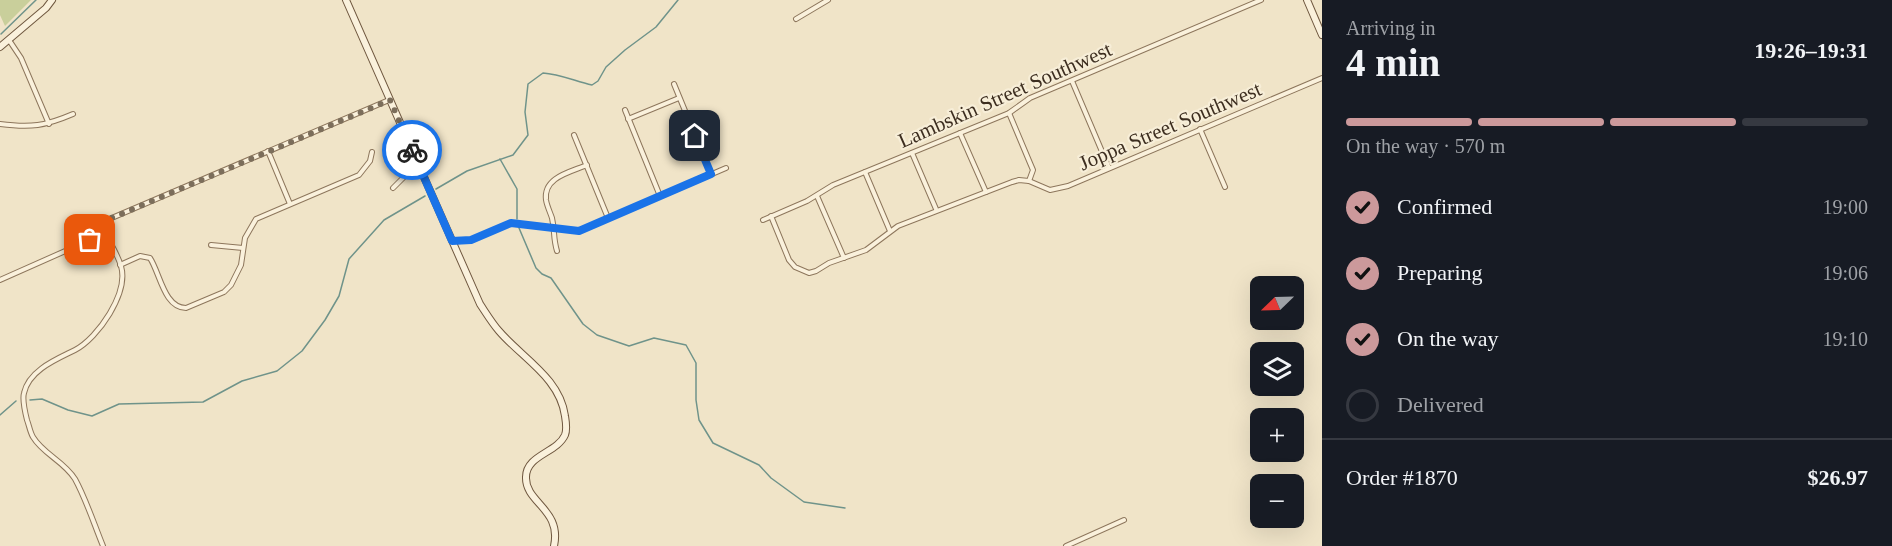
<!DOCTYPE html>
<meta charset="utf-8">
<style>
body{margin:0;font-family:"Times New Roman",serif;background:#20242c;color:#f1f3f6;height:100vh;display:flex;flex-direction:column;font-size:22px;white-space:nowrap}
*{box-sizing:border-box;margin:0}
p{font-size:20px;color:#9ea1a6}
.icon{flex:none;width:33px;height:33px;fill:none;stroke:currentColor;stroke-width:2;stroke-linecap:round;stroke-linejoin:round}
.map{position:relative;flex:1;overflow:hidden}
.details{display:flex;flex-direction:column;background:#171b24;width:570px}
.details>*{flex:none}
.needle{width:39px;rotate:247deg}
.controls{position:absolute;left:1250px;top:276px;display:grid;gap:12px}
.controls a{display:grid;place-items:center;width:54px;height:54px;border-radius:9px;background:#171b24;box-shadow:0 6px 24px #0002;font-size:30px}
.pin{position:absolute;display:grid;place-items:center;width:51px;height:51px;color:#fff;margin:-26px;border-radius:12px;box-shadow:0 3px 9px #0006}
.courier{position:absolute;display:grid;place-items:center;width:60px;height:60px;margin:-30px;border:4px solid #1a73e8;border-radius:50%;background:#fff;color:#222;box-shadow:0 2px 8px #0007}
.headline em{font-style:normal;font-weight:700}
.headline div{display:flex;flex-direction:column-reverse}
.headline{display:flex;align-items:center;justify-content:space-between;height:102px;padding:0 24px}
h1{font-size:39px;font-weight:700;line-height:45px}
.bar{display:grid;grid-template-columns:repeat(4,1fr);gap:9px 6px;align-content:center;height:72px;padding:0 24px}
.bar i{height:8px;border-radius:4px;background:#363941}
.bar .current{background:#cc999b}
.bar p{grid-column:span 4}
.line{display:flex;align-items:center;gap:15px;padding:0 24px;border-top:2px solid #363941}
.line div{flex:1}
ol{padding:0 24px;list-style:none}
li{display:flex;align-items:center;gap:18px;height:66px}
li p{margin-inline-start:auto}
li .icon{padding:6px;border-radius:50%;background:#cc999b;color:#111;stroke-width:4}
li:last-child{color:#9ea1a6}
li i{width:33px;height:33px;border:3px solid #363941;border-radius:50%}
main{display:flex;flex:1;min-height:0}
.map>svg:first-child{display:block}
.green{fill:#c9cf9b}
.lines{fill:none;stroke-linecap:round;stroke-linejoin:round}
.stream{stroke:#6f938a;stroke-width:1.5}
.street-casing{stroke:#8d765c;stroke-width:6}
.secondary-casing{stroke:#6f573f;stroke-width:8}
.street{stroke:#faf1dc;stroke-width:4}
.secondary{stroke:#faf1dc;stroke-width:6}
.done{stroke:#7c6e5b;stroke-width:6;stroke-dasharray:0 10.8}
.route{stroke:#1a73e8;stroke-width:8}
.labels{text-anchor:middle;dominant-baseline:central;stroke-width:4.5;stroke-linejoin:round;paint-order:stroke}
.street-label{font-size:21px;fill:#3d2e20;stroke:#f7eed8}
</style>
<main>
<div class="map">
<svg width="1322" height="546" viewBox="0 0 1322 546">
<rect width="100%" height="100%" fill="#f0e4c8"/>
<path class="green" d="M0,0H31L5,26L0,15Z"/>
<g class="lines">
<g class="stream">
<path d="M1,34L36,0"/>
<path d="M500,159L517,189V219"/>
<path d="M436,189L467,171L513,155L528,135L525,112L528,84L543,73C559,74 575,81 592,85L598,81L606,67L625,50L656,27L678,0"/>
<path d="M519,228L536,268L542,274L551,278L583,324L597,335L629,346L654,338L686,345L696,363V400L699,420L713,443L759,465L771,478L804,502L845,508"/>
<path d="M30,400L42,399L68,410L92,416L119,404L203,402L242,381L277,371L302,351L325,320L339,296L349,259L384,220L425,196"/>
<path d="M0,415L16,401"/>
</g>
<g class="street-casing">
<g id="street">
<path d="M796,19L828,0"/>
<path d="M9,40L21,58L49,124"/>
<path d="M1072,81L1109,168"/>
<path d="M674,84L711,174"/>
<path d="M625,110L660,196"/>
<path d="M1009,113L1030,163L1033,170L1029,181"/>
<path d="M628,119L679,98"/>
<path d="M0,124C31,128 45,126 73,114"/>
<path d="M1200,129L1225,187"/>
<path d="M960,133L986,192"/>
<path d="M574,135L608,218"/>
<path d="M268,151L290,204"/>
<path d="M912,153L936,209"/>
<path d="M865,172L890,231"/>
<path d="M393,188L411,170L419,165"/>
<path d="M817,196L844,258"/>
<path d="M771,216L789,260L795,267L809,273L816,271L829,263L866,250L898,226L1012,182L1019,180L1029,181L1050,190L1068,186L1322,78"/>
<path d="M763,220L807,201L833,185L1009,113L1030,98L1261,0"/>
<path d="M453,241L471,240L511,223L579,231L726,168"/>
<path d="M211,245L243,248"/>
<path d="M557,251C553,238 555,231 552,218C550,212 547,206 546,200C543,177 571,172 587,165"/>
<path d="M120,265L140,256L150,258C160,273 164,308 186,308L224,292L231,285L241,265L245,238L256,219L359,175L370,161L372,152"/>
<path d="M0,280L90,240L103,229L107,220L389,100"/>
<path d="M103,546C94,524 86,499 75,479C64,461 43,454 33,437C30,432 29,425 27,420C25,412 22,400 24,393C29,370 57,359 75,350C98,338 129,293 121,266C117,253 109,241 103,229"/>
<path d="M1066,546L1124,520"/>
</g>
</g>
<g class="secondary-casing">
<g id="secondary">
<path d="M346,0L480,304C486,313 492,323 499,331C522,358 560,378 565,416C566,422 567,430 565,435C557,453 526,455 526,477C525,503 562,509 554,546"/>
<path d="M1307,0L1322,35"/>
<path d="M0,47L46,8L52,0"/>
</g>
</g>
<use href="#street" class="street"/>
<use href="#secondary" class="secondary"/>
</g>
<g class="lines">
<path class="done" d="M90,240L103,229L107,220L390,100L412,150"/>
<path class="route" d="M412,150L452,241L471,240L511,223L579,231L711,174L695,136"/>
</g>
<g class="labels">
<g class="street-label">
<text transform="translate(1005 95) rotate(-24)">Lambskin Street Southwest</text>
<text transform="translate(1170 126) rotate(-23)">Joppa Street Southwest</text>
</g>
</g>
</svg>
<div class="controls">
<a><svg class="needle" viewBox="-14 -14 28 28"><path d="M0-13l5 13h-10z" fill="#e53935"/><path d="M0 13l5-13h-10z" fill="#9ea1a6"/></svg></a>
<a><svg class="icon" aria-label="layers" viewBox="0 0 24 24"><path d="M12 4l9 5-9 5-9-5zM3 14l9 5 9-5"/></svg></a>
<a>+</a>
<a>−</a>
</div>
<div class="pin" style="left:90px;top:240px;background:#ea580c"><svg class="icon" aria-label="bag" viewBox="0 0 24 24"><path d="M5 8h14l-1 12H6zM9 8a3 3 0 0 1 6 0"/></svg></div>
<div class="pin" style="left:695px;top:136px;background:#1f2937"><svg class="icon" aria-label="home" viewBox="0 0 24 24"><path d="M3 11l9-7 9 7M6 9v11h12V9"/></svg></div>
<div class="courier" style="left:412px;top:150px"><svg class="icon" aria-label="bike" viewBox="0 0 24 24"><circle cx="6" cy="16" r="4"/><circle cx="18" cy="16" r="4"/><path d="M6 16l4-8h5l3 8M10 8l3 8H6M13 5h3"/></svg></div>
</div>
<section class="details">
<div class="headline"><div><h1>4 min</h1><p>Arriving in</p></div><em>19:26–19:31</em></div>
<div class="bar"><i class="current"></i><i class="current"></i><i class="current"></i><i></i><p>On the way · 570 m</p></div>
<ol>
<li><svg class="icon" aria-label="check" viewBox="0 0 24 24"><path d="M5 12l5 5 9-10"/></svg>Confirmed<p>19:00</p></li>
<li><svg class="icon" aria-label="check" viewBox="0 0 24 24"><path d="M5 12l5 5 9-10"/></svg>Preparing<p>19:06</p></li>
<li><svg class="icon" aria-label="check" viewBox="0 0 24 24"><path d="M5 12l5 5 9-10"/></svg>On the way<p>19:10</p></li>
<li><i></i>Delivered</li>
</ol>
<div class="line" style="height:78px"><div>Order #1870</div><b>$26.97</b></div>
</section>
</main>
